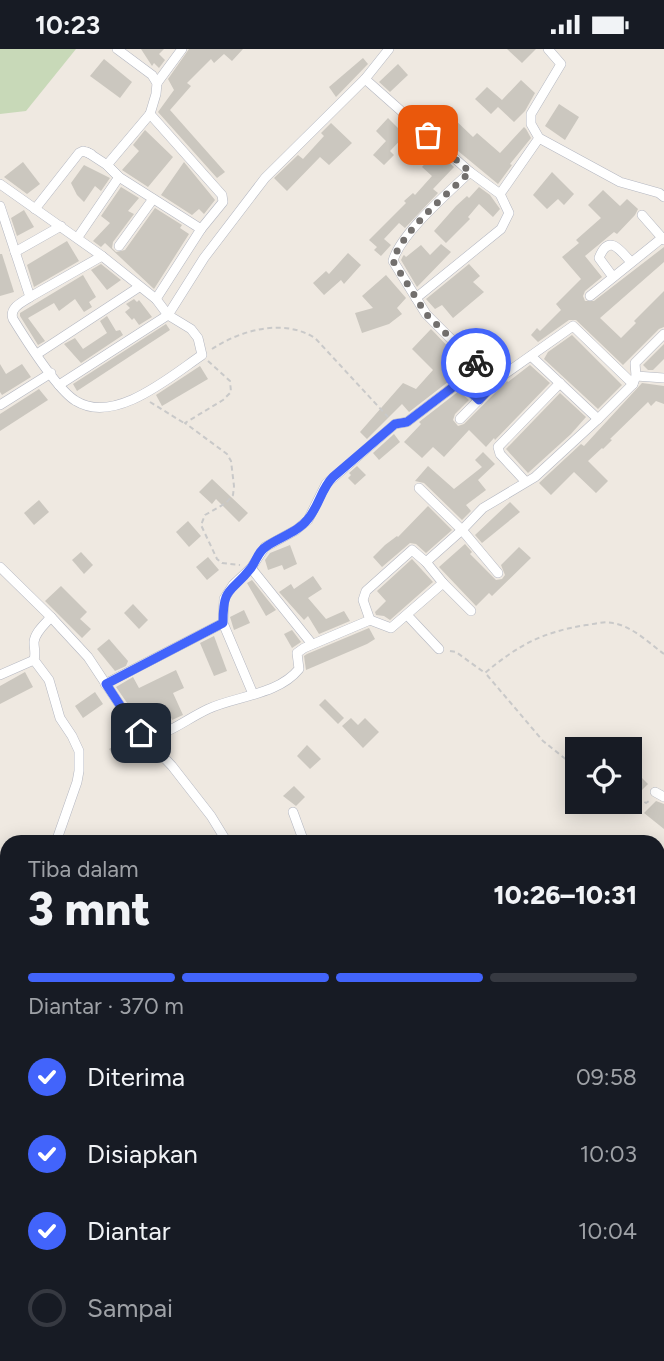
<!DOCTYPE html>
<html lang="id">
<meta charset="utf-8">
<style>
body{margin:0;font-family:Figtree,sans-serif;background:#242831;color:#f1f3f6;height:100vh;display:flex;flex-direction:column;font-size:26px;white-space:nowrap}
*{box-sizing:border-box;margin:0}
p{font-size:23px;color:#9ea1a6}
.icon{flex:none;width:38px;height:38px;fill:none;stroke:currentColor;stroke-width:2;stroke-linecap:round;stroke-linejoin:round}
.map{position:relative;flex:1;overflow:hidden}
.sheet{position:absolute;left:0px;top:786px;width:665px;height:527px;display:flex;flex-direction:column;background:#171b24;border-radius:21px 21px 0 0;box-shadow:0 4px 18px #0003}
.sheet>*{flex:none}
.tools{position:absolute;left:565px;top:688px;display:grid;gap:14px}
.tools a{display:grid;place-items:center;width:77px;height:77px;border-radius:0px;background:#171b24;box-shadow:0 4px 18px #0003;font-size:35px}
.pin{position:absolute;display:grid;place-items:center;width:60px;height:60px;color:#fff;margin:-30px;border-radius:14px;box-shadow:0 4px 10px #0006}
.courier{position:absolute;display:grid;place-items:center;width:70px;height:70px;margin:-35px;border:5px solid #4264fb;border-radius:50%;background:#fff;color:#222;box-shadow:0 2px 9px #0007}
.head em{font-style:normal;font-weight:800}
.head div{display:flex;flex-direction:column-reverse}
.head{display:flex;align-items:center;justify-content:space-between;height:119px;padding:0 28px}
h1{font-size:46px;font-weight:800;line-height:52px}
.bar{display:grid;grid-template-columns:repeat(4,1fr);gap:10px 7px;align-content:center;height:84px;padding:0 28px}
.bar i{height:9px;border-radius:5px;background:#363941}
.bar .active{background:#4264fb}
.bar p{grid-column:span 4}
ol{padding:0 28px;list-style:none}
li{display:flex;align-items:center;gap:21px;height:77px}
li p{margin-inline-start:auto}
li .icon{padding:7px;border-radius:50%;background:#4264fb;color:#fff;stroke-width:4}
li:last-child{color:#9ea1a6}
li i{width:38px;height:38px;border:4px solid #363941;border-radius:50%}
.status{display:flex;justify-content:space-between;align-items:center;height:49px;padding:0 35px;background:#171b24;direction:ltr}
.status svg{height:19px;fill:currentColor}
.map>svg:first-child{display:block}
.cemetery{fill:#c8d9b8}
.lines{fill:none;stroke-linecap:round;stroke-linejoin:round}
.stream{stroke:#75cff0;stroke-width:3.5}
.building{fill:#cbc7bf}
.lane-casing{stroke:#b4b7c1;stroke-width:6}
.street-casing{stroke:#b4b7c1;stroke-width:10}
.secondary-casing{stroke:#b4b7c1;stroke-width:14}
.path{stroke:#c9c9c9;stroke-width:2;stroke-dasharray:5 3.5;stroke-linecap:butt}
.lane{stroke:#fff;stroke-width:4.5}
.street{stroke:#fff;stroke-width:9}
.secondary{stroke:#fff;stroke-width:12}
.done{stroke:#726f6d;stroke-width:7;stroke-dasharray:0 12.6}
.route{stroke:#4264fb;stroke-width:9}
</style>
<div class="status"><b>10:23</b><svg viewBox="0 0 49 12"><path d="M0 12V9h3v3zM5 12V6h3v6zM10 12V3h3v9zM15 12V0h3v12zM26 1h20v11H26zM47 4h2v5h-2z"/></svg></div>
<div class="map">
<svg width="664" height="1312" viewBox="0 0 664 1312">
<rect width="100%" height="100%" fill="#efe9e1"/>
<path class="cemetery" d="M0,0H76L26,62L0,65Z"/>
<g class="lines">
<g class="stream">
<path d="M658,1207L664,1206"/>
<path d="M294,1306L304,1312"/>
<path d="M163,1312L171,1311L179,1306"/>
<path d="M423,1312L432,1306"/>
</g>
</g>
<g class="building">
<path d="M141,0H164L159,5L165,11L159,19L154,14L152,17Z"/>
<path d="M189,0H243L232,12L224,5L214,14L211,10L187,34L191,37L170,61L225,123L217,129L158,63L174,41L168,30Z"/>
<path d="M507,0H536L522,14Z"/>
<path d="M363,9L368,15L336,48L329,38Z"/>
<path d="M104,10L132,33L120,49L90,27Z"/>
<path d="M398,15L408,26L390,43L379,33Z"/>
<path d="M521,31L535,44L525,62L514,73L498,58L491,65L475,50L487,38L502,51Z"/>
<path d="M559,55L579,68L565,91L545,77Z"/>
<path d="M451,67L473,88L477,84L500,104L524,78L526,80L531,89L510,115L512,116L498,135L446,92L447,90L438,81Z"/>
<path d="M388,69L399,80L404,74L411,80L390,102L394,106L384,116L373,106L386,92L376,82Z"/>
<path d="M331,74L352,94L329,116L320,108L287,142L274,129L298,106L303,110L324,87L321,84Z"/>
<path d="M145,81L173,108L148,138L122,121L139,102L133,96Z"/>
<path d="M436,102L454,118L433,140L438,144L405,179L399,174L384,190L391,196L381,207L374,201L377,198L369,191L406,154L404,152L413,144L415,146L432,127L422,118Z"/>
<path d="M23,113L40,135L27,145L4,128Z"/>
<path d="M184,113L215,151L204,165L199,160L192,166L161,146Z"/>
<path d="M84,116L110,129L101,142L95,137L84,153L77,146L71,134Z"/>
<path d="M552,123L574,145L564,156L558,150L547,160L533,146Z"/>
<path d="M121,138L139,149L128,162L134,165L113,193L112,199L116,203L125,201L155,159L182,176L180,179L189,185L154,240L105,194L101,198L93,192L110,174L101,167Z"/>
<path d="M479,138L490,146L500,160L493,168L479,155L468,168L470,170L446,194L434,182L456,157L467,147L469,149Z"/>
<path d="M603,141L620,157L627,150L638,160L635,166L617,185L614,183L585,207L602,228L585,242L583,247L585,252H594L664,198V213L600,269L621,289L636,274L634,272L664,242V278L659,280L623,316L576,271H569L538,293L531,286L537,279L540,282L561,261L556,255L581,230L562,208L579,194L576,191L601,169L588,156Z"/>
<path d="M24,161L34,178L17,187L11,169Z"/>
<path d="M67,192L79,212L34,238L27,216Z"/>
<path d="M441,195L451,203L417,238L401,211L403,207L404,206L406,208L421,196L430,206Z"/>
<path d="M348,204L361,216L344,235L341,231L324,246L313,234L326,222L329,225Z"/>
<path d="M0,205H2L14,243L0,247Z"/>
<path d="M101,215L121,231L107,241L91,221Z"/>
<path d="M469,215L480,227L473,233L484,243L453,269L442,256L435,260L426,250Z"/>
<path d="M83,226L96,248L89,253L92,258L84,263L75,250L59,262L54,254L28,269L45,292L38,296L20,267V264Z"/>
<path d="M386,226L406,249L397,259L402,265L389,275L362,284L355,264L373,259L362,247Z"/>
<path d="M134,250L137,253L139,251L152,268L139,276L134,269L132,271L125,263L130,259L126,255Z"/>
<path d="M107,267L116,282L120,281L123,286L81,314L64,295L75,289L83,300L107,284L100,272Z"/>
<path d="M166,275L170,281L77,342L73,335Z"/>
<path d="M431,280L484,335L479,341L465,329H453L409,363L402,355L367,390L360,383L403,334L416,340L433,321L412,300Z"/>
<path d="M466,280L476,289L469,297L459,288Z"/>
<path d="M572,286L622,336L598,360L544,310L548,303Z"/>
<path d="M664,295V310L653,321H648L643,316Z"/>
<path d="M0,315L6,325L22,315L31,328L2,346L0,343Z"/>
<path d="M530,316L550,334L495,391L494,389L486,398L469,381L444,408L433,398L422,409L404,393L421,375L419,373L459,342L469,351L455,365L453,371L458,377L464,375L507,332L508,333Z"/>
<path d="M200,317L208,330L162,357L156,346Z"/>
<path d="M642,334L664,337V355L656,352L651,357L648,353L610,390L612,391L603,400L602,399L588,412L608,432L596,444L574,423L551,446L539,434L581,395L584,397Z"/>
<path d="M39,340L48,351L0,382V365Z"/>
<path d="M560,344L586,368L571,385L528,424L506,400Z"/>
<path d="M394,385L400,393L379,411L373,404Z"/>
<path d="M483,403L495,415L478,431L486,441L466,456L471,462L462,471L424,434L415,432L428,417L454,440L482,418L475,411Z"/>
<path d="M357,417L366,426L355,436L348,429L351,426L349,424Z"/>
<path d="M212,430L248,464L239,473L216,450L212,455L199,443Z"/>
<path d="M39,451L49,463L34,476L24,464Z"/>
<path d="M510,453L520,463L482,494L475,486Z"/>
<path d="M428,457L452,481L426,504L416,495L410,494L382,518L373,508L385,496L397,487L398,488Z"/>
<path d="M188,472L201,487L189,498L176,483Z"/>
<path d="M465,495L472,503L470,505L496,531L502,530L505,526L501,516L519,498L531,509L492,547L489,544L476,557L439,518Z"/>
<path d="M290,496L297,515L284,521L282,516L268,521L265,511L270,504Z"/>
<path d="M81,503L93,516L84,525L72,511Z"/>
<path d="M208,508L219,521L207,531L196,518Z"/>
<path d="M412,510L433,533L390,571L384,567L376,566L375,563L386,552L377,542Z"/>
<path d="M313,527L322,540L308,549L326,570L344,562L350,572L319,585L308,567L304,571L279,543L291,535L294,540Z"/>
<path d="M252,531L267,550L276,561L266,567L247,534Z"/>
<path d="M61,537L87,563L80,570L91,580L82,589L45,552Z"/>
<path d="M133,555L148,571L139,580L124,564Z"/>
<path d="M244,561L250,574L234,581L230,568Z"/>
<path d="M369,579L375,590L367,595L306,621L304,607L307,605Z"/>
<path d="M292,581L301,593L292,599L284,585Z"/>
<path d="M214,587L227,622L214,627L200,594Z"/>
<path d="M109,590L128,612L126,617L115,622L97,600Z"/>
<path d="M176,621L184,639L173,644L183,666L172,671L170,666L157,673L154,666L141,674L116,638L133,628L139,639Z"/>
<path d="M25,623L33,638L0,655V637Z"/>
<path d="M95,643L103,655L83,669L75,657Z"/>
<path d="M325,650L344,669L338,675L319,656Z"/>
<path d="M351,669L358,676L365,669L379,683L363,699L342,677Z"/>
<path d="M127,689L135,700L117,712L109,700Z"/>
<path d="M307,696L321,710L310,720L297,707Z"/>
<path d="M634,721L648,735L638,745L630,737V726Z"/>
<path d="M294,737L305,748L296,757L283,747Z"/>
<path d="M656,752L664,755V780L644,764Z"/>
</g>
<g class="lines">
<g class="lane-casing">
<path id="lane" d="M644,1306L646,1307"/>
</g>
<g class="street-casing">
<g id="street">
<path d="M117,0L152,26L157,34L156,45L150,65L222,146L223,153L201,180L156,250"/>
<path d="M365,30L470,123L500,145L539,89L620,133L659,144L664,148"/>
<path d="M157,34L182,0"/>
<path d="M539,89L531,75V65L561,15L548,0"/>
<path d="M87,103L107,116L119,128L201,180"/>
<path d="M470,123C448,144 400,185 393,212L426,265L448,287L481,319L488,324L502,327L573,277L633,335"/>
<path d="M0,135L102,207L156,250L168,266L191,280L198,289L202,306C171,327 115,376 76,352C57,341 26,291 13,270C9,259 21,254 30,248L0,157"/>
<path d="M35,160L79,104L83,102L91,105"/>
<path d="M642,166L664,191"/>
<path d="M78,188L119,128L107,116L150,65"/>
<path d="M119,197L153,150"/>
<path d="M15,203L61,177"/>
<path d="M613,228L599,209C609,184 620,201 631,213"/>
<path d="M590,247L662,189"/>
<path d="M30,248L102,207"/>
<path d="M416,249L501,180L509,164L500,145"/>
<path d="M37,305L139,238"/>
<path d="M531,307L598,370L633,335L636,327L635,314L664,285"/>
<path d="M636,327L664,329"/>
<path d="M59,336L168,266L204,209L265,129L365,30L389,0"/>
<path d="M0,356L51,324"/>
<path d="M460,370L502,327"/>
<path d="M525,432L500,405L498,398L560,334"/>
<path d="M419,439L462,481L498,524"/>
<path d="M0,518L51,568C45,575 35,583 34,593C34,600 36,604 34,611L49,631L60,669L72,687L79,702V722L77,733L56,793"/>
<path d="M251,519L312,595"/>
<path d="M443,534L471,562"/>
<path d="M408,567L439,600"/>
<path d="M51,568L88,608L133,676L172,717L211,767L227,793"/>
<path d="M370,571L363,551L366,542L412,501L426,513"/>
<path d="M0,626L34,611"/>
<path d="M105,635L223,574"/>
<path d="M253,645L223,574L224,550L233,536L251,519L265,498L296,481L308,471L326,435L395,375L407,373L457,335L463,336L479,351"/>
<path d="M148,689C174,682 185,671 208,660C236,647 278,646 299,620L297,604L304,599L370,571L391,579L443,534L426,513L462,481L483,459L535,428L598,370"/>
<path d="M655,743L664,748"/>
<path d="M293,763L304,793"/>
<path d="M0,946L7,938"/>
<path d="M658,1005L664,1017"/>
<path d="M658,1125L664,1120"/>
<path d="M658,1143L664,1153"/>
<path d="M0,1147L7,1156"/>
<path d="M658,1212L664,1211"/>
<path d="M123,1306L129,1312"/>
<path d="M262,1306L279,1312"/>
<path d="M187,1312L216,1306"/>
<path d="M435,1312L442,1306"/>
</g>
</g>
<g class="secondary-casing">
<g id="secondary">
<path d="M658,1244L664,1239"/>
<path d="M564,1312L573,1306"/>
</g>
</g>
<g class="path">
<path d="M212,300C241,281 283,269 315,289L388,368"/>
<path d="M208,312L230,332L231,343L223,351L185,374L227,405L231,412L234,437L233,446L226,454L205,466L201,476L217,510L222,514L240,516"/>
<path d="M150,353L184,374"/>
<path d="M450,602L456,603L485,624C518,596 543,583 586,576C595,575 605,572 613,574C632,577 649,594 664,605"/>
<path d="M487,626L543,692L578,720"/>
<path d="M630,744L646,754L649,752"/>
</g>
<use href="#lane" class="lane"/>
<use href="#street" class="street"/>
<use href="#secondary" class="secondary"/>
</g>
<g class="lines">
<path class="done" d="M428,86L470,123C448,144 400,185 393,212L426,265L476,314"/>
<path class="route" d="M141,684L133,676L106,635L223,574C223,536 231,545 251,519C257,511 258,502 267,497C280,488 298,483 308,470C319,457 321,440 333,428L395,375L407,373L457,335L463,336L479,351L502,327L488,324L476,314"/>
</g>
</svg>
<div class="tools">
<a><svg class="icon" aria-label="locate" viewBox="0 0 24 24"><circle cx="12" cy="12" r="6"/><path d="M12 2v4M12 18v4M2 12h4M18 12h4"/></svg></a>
</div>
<div class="pin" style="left:428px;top:86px;background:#ea580c"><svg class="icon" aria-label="bag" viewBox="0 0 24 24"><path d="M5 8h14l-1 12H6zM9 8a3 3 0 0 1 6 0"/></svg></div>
<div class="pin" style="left:141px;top:684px;background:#1f2937"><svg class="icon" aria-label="home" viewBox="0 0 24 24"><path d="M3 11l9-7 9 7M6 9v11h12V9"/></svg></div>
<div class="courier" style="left:476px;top:314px"><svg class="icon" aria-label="bike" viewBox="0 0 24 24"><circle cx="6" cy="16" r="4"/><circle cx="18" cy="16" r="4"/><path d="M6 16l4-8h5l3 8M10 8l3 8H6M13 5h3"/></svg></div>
<section class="sheet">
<div class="head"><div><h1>3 mnt</h1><p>Tiba dalam</p></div><em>10:26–10:31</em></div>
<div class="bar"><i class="active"></i><i class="active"></i><i class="active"></i><i></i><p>Diantar · 370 m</p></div>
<ol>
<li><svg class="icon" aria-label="check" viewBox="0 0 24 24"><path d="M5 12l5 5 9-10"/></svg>Diterima<p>09:58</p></li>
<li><svg class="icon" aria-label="check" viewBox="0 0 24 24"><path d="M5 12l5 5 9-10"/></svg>Disiapkan<p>10:03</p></li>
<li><svg class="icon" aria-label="check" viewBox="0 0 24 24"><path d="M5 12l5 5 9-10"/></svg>Diantar<p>10:04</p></li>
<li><i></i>Sampai</li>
</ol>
</section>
</div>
